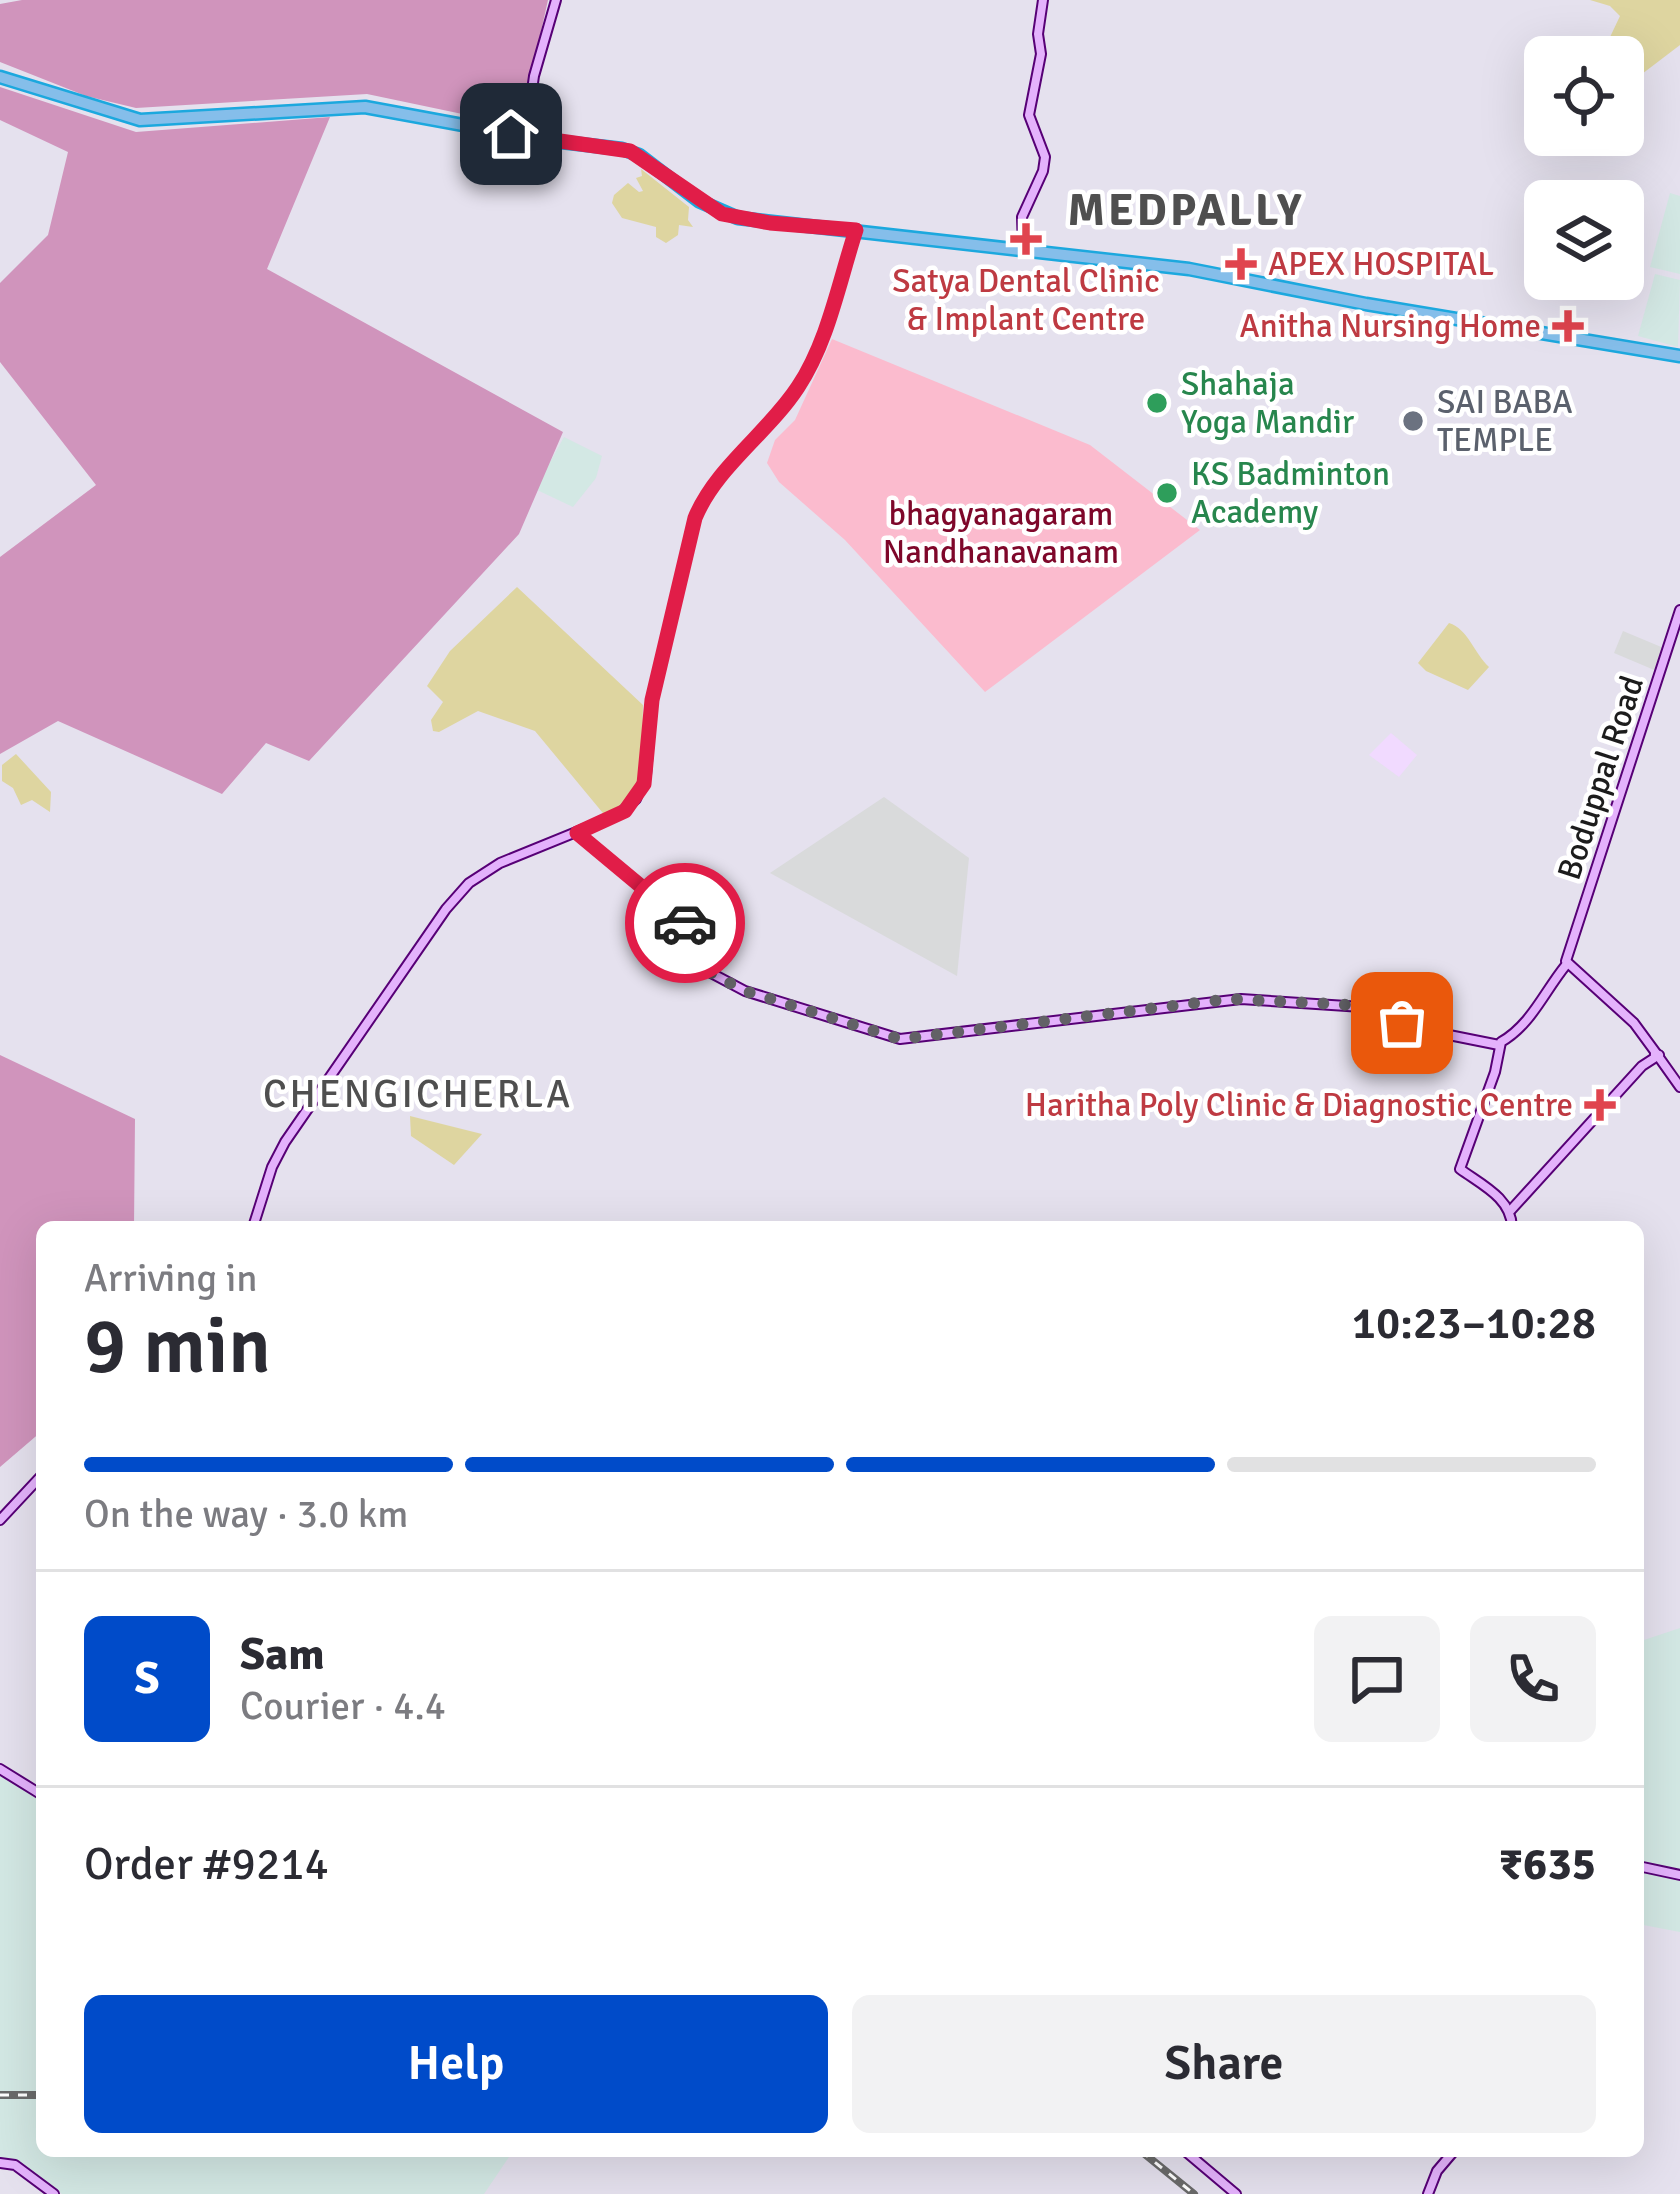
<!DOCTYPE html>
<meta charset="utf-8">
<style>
body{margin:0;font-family:Signika,sans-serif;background:#f2f2f3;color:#2b2b33;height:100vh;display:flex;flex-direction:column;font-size:45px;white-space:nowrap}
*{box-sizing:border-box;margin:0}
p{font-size:39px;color:#7c7c81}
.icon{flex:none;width:66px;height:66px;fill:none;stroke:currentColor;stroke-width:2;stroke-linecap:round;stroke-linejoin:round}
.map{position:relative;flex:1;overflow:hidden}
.drawer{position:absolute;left:36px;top:1221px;width:1608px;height:936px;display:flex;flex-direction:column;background:#fff;border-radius:18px;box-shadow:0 12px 48px #0002}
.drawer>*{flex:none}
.tools{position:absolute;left:1524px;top:36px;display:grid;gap:24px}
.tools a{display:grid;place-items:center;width:120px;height:120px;border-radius:18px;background:#fff;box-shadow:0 12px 48px #0002;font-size:60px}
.pin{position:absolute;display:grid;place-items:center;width:102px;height:102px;color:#fff;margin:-51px;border-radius:24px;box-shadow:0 6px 18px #0006}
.courier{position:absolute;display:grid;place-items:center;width:120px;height:120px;margin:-60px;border:9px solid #e11d48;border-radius:50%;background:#fff;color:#222;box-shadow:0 3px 15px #0007}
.summary em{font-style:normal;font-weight:600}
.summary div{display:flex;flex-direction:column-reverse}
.summary{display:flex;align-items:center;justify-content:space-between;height:204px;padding:0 48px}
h1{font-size:78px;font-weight:600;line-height:90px}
.bar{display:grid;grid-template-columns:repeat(4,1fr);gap:18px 12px;align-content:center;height:144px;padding:0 48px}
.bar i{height:15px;border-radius:9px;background:#e1e1e2}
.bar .on{background:#004bc9}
.bar p{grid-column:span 4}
.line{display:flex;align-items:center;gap:30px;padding:0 48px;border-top:3px solid #e1e1e2}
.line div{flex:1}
.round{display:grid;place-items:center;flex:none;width:126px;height:126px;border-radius:18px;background:#f2f2f3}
.primary-button{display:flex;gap:24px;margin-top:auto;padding:24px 48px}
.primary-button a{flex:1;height:138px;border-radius:18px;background:#004bc9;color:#fff;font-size:48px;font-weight:600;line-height:138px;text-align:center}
.primary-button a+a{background:#f2f2f3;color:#2b2b33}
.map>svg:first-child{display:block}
.residential{fill:#d9dadb}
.industrial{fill:#d3e8e4}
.education{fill:#f1daff}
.forest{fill:#d094bc}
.park{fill:#fbbbce}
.water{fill:#ded5a0}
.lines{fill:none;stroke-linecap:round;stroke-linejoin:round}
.secondary-casing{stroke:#570076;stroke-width:12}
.highway-casing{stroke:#1ca8de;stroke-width:15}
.secondary{stroke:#e4b2fc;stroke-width:8}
.highway{stroke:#85beea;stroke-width:10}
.rail-casing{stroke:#6a6a6a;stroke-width:8}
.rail{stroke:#fff;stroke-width:3;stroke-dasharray:9;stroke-linecap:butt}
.done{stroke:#626166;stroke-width:12;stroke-dasharray:0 21.6}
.route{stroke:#e11d48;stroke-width:15}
.health-dot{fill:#e0444e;stroke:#fff;stroke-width:4.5}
.leisure-dot{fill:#2e9e5b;stroke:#fff;stroke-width:4.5}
.worship-dot{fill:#6b7280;stroke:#fff;stroke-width:4.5}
.labels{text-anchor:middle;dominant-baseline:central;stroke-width:9;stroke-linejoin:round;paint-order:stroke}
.health-label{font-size:33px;fill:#be3a42;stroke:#fff;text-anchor:end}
.leisure-label{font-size:33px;fill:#27864d;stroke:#fff;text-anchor:start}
.worship-label{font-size:33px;fill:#5b616d;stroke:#fff;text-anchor:start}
.park-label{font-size:33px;fill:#7e072a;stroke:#fff}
.street-label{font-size:33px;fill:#1c1c1c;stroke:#fff}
.quarter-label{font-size:39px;letter-spacing:3px;fill:#4f4f4f;stroke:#fff}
.district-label{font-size:45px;font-weight:bold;letter-spacing:3px;fill:#4f4f4f;stroke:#fff}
</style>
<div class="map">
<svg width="1680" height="2194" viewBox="0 0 1680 2194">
<rect width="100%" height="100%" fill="#e5e1ee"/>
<g class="residential">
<path d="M1623,631L1666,649L1659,672L1614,653Z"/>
<path d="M884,797L969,858L957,976L770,873Z"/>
</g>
<g class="industrial">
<path d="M1670,193L1680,196V274L1650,267Z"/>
<path d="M1655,274L1680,280L1678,347L1638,336Z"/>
<path d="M564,437L602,456L596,478L573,507L535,489Z"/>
<path d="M1680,1628V1871L1638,1864V1642Z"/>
<path d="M0,1775L42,1801V2151H513L484,2194H62L17,2161L0,2159Z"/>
<path d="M1638,1869L1680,1880V1932L1638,1924Z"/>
</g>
<path class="education" d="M1391,733L1417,755L1399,777L1369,755Z"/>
<g class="forest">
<path d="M22,0H548L520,126L367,94L136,108L86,96L0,62V4Z"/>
<path d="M0,87L136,132L330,117L267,269L563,432L519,534L309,761L266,743L222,794L58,721L0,754V557L96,485L0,362V283L48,235L68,152L0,120Z"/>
<path d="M0,1055L135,1119L134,1227H42V1431L0,1467Z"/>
</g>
<path class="park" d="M832,339L1090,445L1200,530L985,692L845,540L779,482L767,463L775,440L795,420Z"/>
<g class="water">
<path d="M1590,0H1680V45L1638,77L1623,72V57L1602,54L1620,16L1610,6Z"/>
<path d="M641,169L689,207L688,220L693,227L679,225L678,235L666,243L656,237V227L622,218L612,203L614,195L628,183L639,192L643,191L636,178L642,176Z"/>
<path d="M517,587L643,705C641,751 652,792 607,818L535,731L478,711L439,732L433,731L431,720L443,702L427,686L450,651Z"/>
<path d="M1449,623C1468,629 1474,653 1489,667L1468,690L1426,671L1418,663Z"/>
<path d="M16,754L51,792L50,812L32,800L21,805L13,788L2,781V765Z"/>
<path d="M410,1116L482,1134L454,1165L411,1136Z"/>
</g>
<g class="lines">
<g class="secondary-casing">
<g id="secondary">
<path d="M526,133L534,76L556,0"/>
<path d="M1023,249L1022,217L1043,171L1045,157L1029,115L1041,54L1038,34L1043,0"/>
<path d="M577,833L717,950L708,969L711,973L745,991L900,1039L1241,999L1362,1007L1419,1029L1499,1045"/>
<path d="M1566,961L1680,610"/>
<path d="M1568,963L1634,1023L1656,1053"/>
<path d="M1658,1056L1680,1087"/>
<path d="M1511,1210L1642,1066L1659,1055L1655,1054"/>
<path d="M253,1227L272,1167L285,1142L446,909L469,883L500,863L618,815L636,799L646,775L652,700L695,518C716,467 768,432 798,387C829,342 839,281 856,230"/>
<path d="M1512,1227C1511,1198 1482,1185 1460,1169L1495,1072L1501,1042C1531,1025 1544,992 1566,965"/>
<path d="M0,1520L42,1475"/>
<path d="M0,1769L42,1795"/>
<path d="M1638,1866L1680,1875"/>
<path d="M1185,2151L1236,2194"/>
<path d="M0,2163L15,2165L54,2194"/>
<path d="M1428,2194L1437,2171L1454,2151"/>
</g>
</g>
<g class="highway-casing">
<path id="highway" d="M0,77L140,120L365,107L544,140L622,149L639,155L699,201L738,218L1189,269L1366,304L1680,356"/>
</g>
<use href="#secondary" class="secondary"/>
<use href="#highway" class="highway"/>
<g class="rail-casing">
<g id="rail">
<path d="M0,2095H42"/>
<path d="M1141,2151L1194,2194"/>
</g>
</g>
<use href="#rail" class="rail"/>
</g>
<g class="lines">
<path class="done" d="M685,923L716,950L711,973L745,991L900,1039L1230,999L1352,1005L1402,1023"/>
<path class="route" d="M511,134L630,151L722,214L770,223L856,230C839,282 828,342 798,387C768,433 716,467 695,518L652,700L644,784L625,811L577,833L685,923"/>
</g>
<g class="health-dot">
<path d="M1020 221h12v12h12v12h-12v12h-12v-12h-12v-12h12z"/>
<path d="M1235 246h12v12h12v12h-12v12h-12v-12h-12v-12h12z"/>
<path d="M1562 308h12v12h12v12h-12v12h-12v-12h-12v-12h12z"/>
<path d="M1594 1087h12v12h12v12h-12v12h-12v-12h-12v-12h12z"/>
</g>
<g class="leisure-dot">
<circle cx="1157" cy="403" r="12"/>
<circle cx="1167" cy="493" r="12"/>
</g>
<circle class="worship-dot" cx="1413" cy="421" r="12"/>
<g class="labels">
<g class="health-label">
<text x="1268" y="264" text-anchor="start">APEX HOSPITAL</text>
<text x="1026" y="281" text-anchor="middle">Satya Dental Clinic<tspan x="1026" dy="38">&amp; Implant Centre</tspan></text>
<text x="1541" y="326">Anitha Nursing Home</text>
<text x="1573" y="1105">Haritha Poly Clinic &amp; Diagnostic Centre</text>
</g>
<g class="leisure-label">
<text x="1181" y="384">Shahaja<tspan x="1181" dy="38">Yoga Mandir</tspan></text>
<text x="1191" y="474">KS Badminton<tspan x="1191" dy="38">Academy</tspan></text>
</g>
<g class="worship-label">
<text x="1437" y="402">SAI BABA<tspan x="1437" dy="38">TEMPLE</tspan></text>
</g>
<g class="park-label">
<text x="1001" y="514">bhagyanagaram<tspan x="1001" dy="38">Nandhanavanam</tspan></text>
</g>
<g class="street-label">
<text transform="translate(1601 778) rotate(-72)">Boduppal Road</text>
</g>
<g class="quarter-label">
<text x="418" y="1094">CHENGICHERLA</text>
</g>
<g class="district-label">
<text x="1186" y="210">MEDPALLY</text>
</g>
</g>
</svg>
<div class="tools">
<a><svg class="icon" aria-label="locate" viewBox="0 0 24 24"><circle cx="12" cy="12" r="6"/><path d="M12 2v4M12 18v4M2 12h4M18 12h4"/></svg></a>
<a><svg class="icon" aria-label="layers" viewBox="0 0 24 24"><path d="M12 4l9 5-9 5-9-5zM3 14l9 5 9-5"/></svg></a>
</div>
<div class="pin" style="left:1402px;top:1023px;background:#ea580c"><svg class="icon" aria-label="bag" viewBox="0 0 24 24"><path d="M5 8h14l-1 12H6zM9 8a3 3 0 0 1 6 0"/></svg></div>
<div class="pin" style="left:511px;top:134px;background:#1f2937"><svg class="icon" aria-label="home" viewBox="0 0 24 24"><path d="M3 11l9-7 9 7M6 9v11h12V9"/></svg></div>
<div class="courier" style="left:685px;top:923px"><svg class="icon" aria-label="car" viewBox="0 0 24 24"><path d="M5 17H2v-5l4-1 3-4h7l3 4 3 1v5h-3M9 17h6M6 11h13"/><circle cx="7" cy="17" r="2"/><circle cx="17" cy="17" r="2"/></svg></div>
<section class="drawer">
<div class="summary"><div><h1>9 min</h1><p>Arriving in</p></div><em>10:23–10:28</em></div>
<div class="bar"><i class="on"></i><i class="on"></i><i class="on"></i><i></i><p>On the way · 3.0 km</p></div>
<div class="line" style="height:216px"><b class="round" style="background:#004bc9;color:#fff">S</b><div><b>Sam</b><p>Courier · 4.4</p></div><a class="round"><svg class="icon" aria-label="chat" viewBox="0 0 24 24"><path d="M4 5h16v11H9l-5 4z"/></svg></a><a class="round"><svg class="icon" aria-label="phone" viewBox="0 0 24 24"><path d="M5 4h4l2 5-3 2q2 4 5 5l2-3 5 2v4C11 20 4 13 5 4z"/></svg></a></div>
<div class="line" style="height:156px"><div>Order #9214</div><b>₹635</b></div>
<div class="primary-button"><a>Help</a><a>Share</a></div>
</section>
</div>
